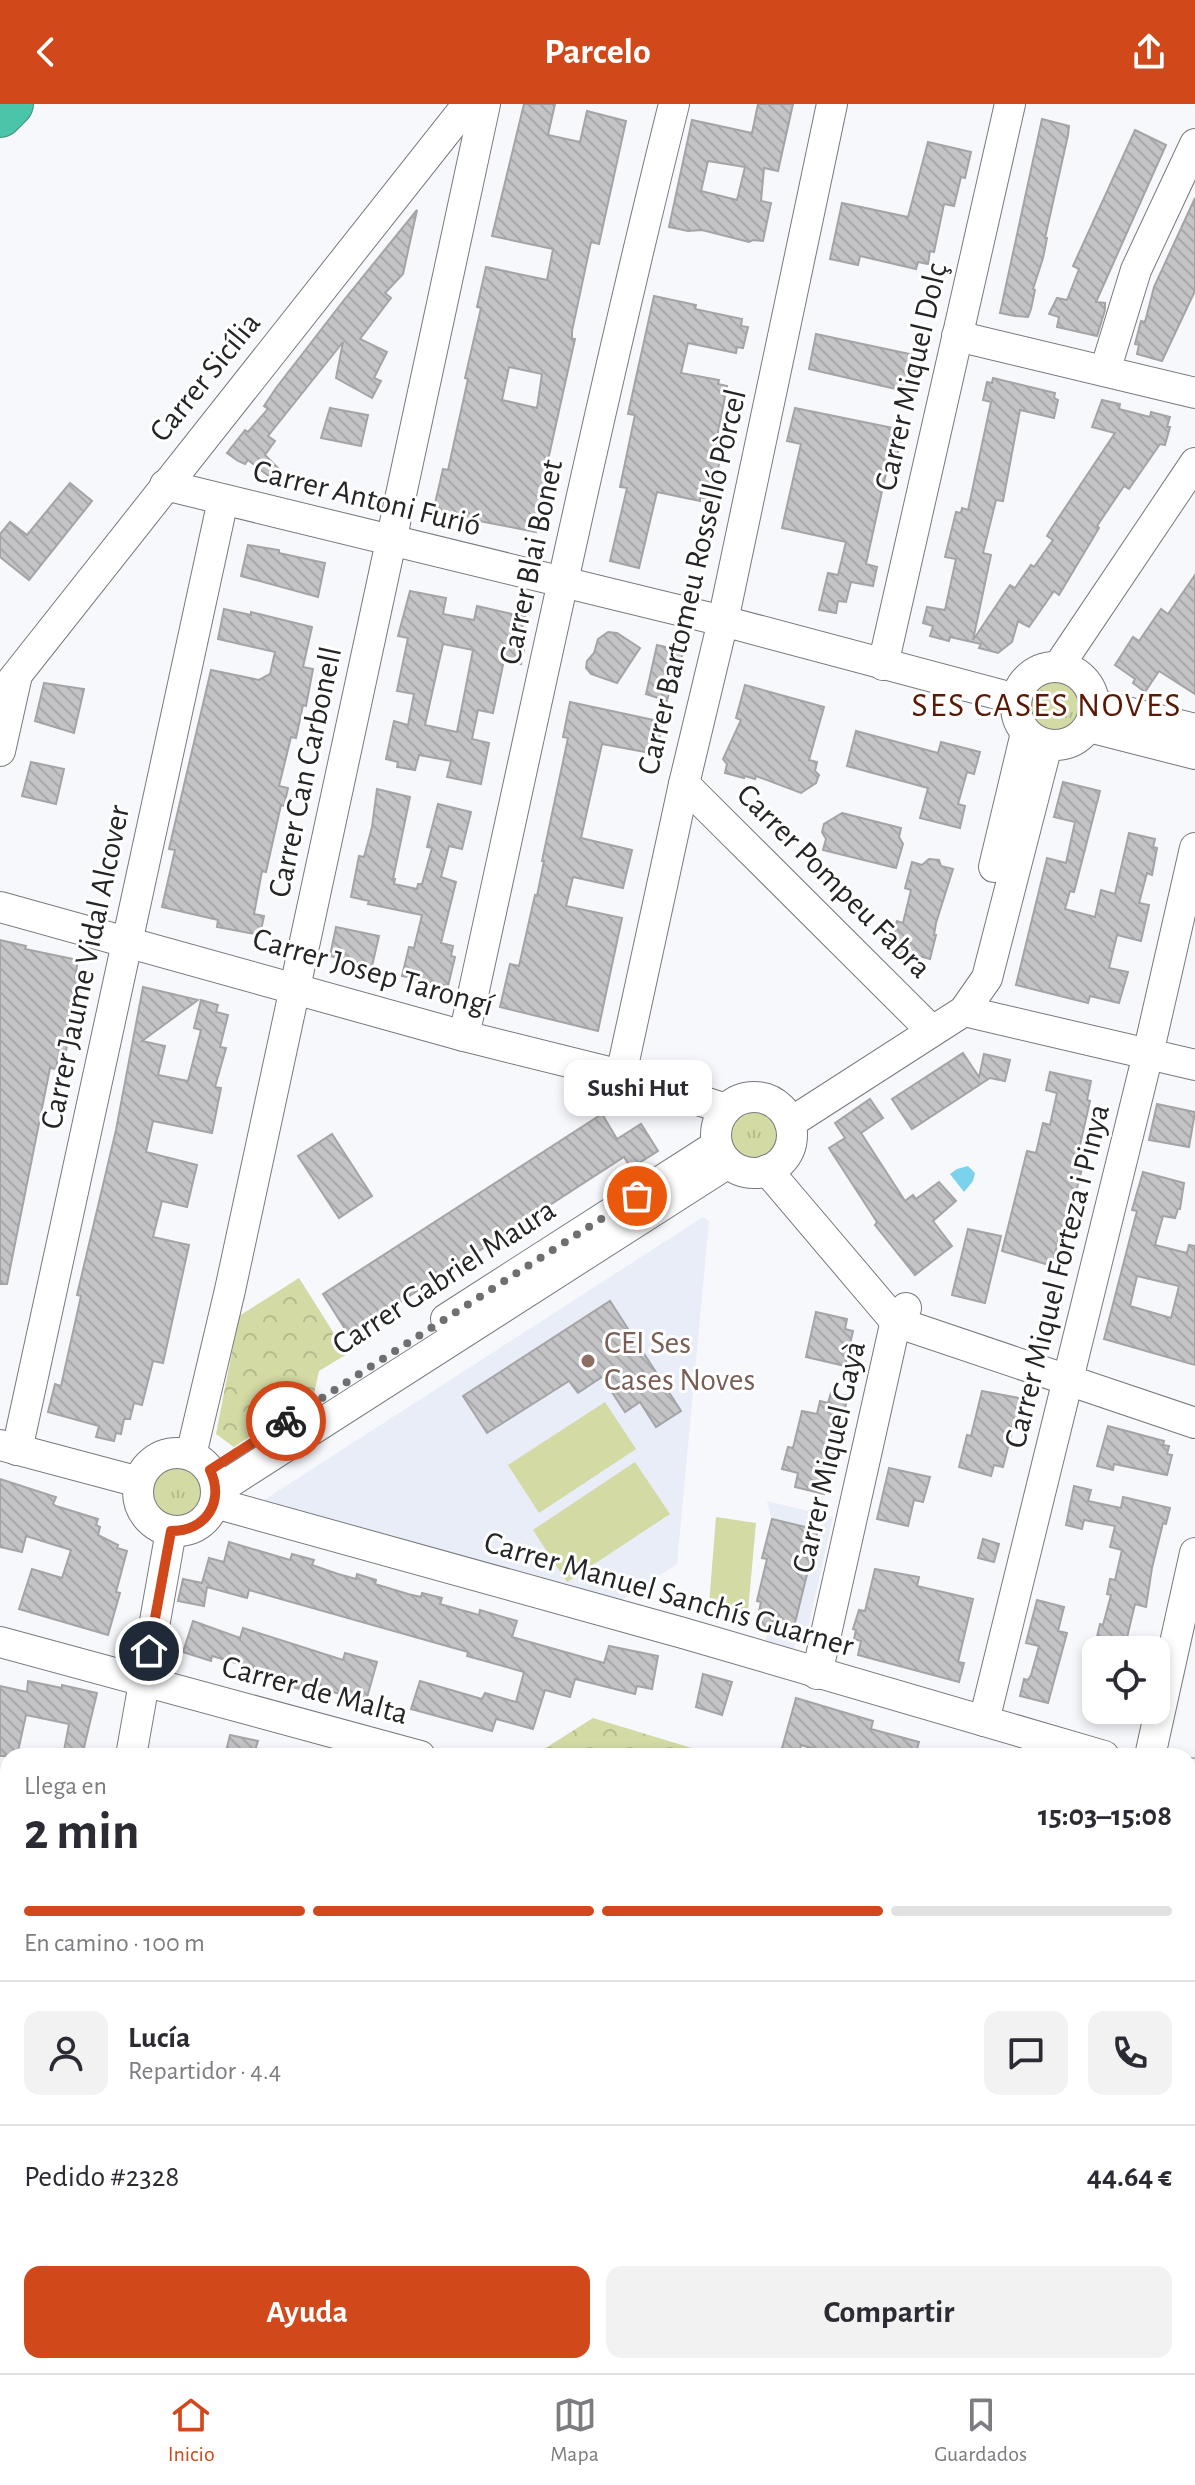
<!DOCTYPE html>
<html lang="es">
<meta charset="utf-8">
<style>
body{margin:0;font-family:"Alegreya Sans",sans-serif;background:#f2f2f3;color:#2b2b33;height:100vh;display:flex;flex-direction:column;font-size:30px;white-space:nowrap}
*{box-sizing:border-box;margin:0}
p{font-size:26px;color:#7c7c81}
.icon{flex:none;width:44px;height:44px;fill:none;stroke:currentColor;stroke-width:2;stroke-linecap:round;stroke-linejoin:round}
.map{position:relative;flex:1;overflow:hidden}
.drawer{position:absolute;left:0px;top:1644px;width:1196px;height:626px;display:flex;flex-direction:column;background:#fff;border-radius:24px 24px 0 0;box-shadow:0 4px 12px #0003}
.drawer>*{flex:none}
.tools{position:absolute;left:1082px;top:1532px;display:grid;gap:16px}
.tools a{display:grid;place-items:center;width:88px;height:88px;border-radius:16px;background:#fff;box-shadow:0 4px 12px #0003;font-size:40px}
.pin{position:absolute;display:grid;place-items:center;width:68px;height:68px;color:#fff;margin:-34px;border:4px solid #fff;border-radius:50%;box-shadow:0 2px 8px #0007}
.courier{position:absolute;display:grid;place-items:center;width:80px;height:80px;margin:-40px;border:6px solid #d1491b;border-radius:50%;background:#fff;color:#222;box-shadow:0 2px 10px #0007}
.bubble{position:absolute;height:56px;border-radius:16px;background:#fff;box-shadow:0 4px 12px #0003;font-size:26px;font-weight:700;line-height:56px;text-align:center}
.overview em{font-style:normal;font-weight:700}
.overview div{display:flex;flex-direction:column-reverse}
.overview{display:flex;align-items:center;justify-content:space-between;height:136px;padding:0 24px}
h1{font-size:52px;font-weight:700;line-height:60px}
.bar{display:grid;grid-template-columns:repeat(4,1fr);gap:12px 8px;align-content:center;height:96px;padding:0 24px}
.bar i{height:10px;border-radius:6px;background:#e1e1e2}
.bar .current{background:#d1491b}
.bar p{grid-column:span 4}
.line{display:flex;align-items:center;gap:20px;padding:0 24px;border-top:2px solid #e1e1e2}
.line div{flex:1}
.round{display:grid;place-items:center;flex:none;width:84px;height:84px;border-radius:16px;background:#f2f2f3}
.action{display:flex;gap:16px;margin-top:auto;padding:16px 24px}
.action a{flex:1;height:92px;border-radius:16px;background:#d1491b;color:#fff;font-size:32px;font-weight:700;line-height:92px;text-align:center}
.action a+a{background:#f2f2f3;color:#2b2b33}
header{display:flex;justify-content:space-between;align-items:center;height:104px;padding:0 24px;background:#d1491b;color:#fff;font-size:36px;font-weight:700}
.tab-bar{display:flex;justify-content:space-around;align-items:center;height:112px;border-top:2px solid #e1e1e2;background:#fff;font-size:22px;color:#7c7c81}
.tab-bar a{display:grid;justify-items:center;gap:4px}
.tab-bar .current{color:#d1491b}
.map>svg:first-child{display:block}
.built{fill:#e9edf8}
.grass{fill:url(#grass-tufts)}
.park{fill:url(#park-crowns)}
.garden{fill:#d3daa4}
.water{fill:#7bd2ec}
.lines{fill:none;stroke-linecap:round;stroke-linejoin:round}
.stream{stroke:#7bd2ec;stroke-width:6}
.building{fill:url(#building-back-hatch);stroke:#a4a4a7;stroke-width:2;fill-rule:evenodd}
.minor-casing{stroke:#77797c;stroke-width:32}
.highway-casing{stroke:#3d8d7b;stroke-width:46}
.minor{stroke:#fff;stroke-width:30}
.highway{stroke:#4ac5a9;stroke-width:44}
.done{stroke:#6e6f71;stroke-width:8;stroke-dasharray:0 14.4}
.route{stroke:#d1491b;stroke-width:10}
.education-dot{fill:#8d6e63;stroke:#fff;stroke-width:3}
.labels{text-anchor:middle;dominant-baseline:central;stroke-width:6;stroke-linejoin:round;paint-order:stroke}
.street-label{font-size:32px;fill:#242526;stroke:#fff}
.education-label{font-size:32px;fill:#785e54;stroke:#fff;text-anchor:start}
.neighbourhood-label{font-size:34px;letter-spacing:2px;fill:#5a1904;stroke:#fff}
</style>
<header><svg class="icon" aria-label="back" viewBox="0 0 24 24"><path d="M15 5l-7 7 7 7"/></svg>Parcelo<svg class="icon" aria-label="share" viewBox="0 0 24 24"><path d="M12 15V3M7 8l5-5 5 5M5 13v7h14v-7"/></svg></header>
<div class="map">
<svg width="1195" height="2269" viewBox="0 0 1195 2269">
<defs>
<pattern id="grass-tufts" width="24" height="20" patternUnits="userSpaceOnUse" patternTransform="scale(2)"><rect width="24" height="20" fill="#d3daa4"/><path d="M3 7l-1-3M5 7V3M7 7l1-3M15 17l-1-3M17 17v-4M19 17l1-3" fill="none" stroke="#b5bb8d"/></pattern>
<pattern id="park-crowns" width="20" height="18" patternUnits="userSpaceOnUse" patternTransform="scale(2)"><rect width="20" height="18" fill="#d3daa4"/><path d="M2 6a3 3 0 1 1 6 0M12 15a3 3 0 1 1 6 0" fill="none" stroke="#b5bb8d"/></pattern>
<pattern id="building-back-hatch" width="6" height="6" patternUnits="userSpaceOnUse" patternTransform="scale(2)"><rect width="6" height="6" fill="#c4c4c7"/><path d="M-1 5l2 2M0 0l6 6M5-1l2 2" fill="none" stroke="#a8a8ab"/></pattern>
</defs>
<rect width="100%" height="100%" fill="#f7f8fb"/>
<g class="built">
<path d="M703,1113L709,1117L677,1460L619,1498L264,1396Z"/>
<path d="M767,1397L833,1413L804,1542L795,1540L793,1545L765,1539L768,1525L756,1521L761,1498L757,1497L766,1456L762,1454L772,1415Z"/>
</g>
<g class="grass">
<circle cx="1052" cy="602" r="28"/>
<circle cx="752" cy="1031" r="26"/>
<circle cx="175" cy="1390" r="26"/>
</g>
<g class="park">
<path d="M299,1174L347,1250L319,1267L314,1290L234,1343L216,1330L239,1212Z"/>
<path d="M593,1614L718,1652H533Z"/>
<path d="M1188,1778L1195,1779V1887L1188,1888Z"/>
<path d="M47,2262H170L168,2269H46Z"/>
</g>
<g class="garden">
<path d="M605,1298L636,1345L539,1409L508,1361Z"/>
<path d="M635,1358L670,1410L567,1478L533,1426Z"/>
<path d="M716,1413L756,1419L748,1507L709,1501Z"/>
</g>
<path class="water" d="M968,1062L975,1069L973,1077L964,1088L950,1070L957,1065Z"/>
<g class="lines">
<g class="stream">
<path d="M1188,1877L1195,1878"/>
<path d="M172,2269L179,2262"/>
</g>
</g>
<g class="building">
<path d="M524,0H555L548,31L580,38L587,7L626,17L599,140L591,138L572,227V235H575L544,374L548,375L536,428L433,408L443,365L448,366L468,275L465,274L481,204L477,203L486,163L547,176L553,145L492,132ZM509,263L542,270L537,304L502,296Z"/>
<path d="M758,0H793L778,67L764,64L761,97L771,99L763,137L753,136L749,138L702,126L688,127L669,123L692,16L752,29ZM708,57L745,63L737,96L701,87Z"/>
<path d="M1042,15L1069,22L1068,31L1045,134H1047L1043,154L1033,185L1035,186L1031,205L1028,213L1015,212L1000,209Z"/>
<path d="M1135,26L1166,41L1096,198L1105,199V206L1097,232L1057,223L1059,213L1049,210L1057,194L1067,196L1079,165L1073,162Z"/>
<path d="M928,38L971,48L965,74L961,73L954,102L944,100L934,148L930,147L928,160L918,158L916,165L860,152L858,161L830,155L842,99L908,113Z"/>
<path d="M1195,94V187L1162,257L1137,250L1139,241L1135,240L1141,217L1145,218L1154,183Z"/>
<path d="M417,106L403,170L385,189L391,194L360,235L387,248L374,274L381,277L372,294L336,274L343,238L268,332L275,337L265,351L287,373L280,381L248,356L245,360L238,357L227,349L245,326L248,328L268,305L264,302L276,284L344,196Z"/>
<path d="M654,192L696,201L695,205L742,215L741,222L748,223L743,244L737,243L736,249L688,239L681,269L719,276L718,280L727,282L713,354L720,356L711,396L700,393V397L657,388L639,464L610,457L627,384L620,383L635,311L628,310Z"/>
<path d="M816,230L919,252L909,288L809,265Z"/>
<path d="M993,274L1055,289L1054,294L1058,296L1054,314L1020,306L1003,397L996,396L983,449L991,451L973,536L1010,481L1015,484L1031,461L1034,463L1053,436L1047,432L1051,425L1115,329L1092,323L1102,296L1120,300L1119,305L1150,313L1151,308L1170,313L1167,323H1170L1165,341L1160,340L1129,385L1124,382L1097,422L1099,424L1059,491L1054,487L1029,523L1018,517L1012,538L998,549L979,544L981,540L950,533L949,537L930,532L933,522L923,519L927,503L945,506L956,455L945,453L956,408L961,409L962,404L968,406L991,298L983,296L987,278L992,279Z"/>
<path d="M330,304L368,311L361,342L321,334Z"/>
<path d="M795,304L903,326L895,361L888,360L866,460L877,463L873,482L851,478L846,498L838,497L836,509L819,506L828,469L838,471L846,438L782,424L801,340L787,337Z"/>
<path d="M70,379L92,397L29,476L0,453V430L10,418L27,431Z"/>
<path d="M248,441L279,446V449L325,459L318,493L241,472Z"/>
<path d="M1195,471V590L1159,567L1145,588L1133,579L1135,575L1115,561L1133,533L1139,537L1161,505L1168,510Z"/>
<path d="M410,487L446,494L443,510L474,516L477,502L525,513L521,528L527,530L521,560L504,556L493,609L478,606L472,635L489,639L481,680L447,673L451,657L419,651L415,666L397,663L398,658L386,655L394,617L408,621L414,590L397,587L408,534L398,532ZM443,540L473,546L457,628L425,621Z"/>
<path d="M224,505L251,511V508L312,523L303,563L313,565L306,602L303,601L296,634L291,633L279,682L288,684L284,702L281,701L266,768L262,767L254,810L264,812L260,831L217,823L218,816L162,803L175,746L169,745L211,566L259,576L270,570L275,548L218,535Z"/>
<path d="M608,528L617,529L640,544L617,579L591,570L586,564L587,557L594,549L598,535Z"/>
<path d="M657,541L683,547L673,590L669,589L667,597L646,590Z"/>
<path d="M44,579L84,585L74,629L35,617Z"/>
<path d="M745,581L824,603L809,656L817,658L815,667L819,671L816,679L801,689L756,672L755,675L745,672L744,674L725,669L727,660L723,655L741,616L736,614Z"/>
<path d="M570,598L663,618L656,650L602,640L581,734L632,746L623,784L573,773L566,802L622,814L598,927L500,903L510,860L519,862L535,791L537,792L544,757H542L568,634L563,633Z"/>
<path d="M856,627L938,649L941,638L980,648L974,670L967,668L958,700L965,702L960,724L920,714L928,684L847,662Z"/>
<path d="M31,658L64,665L56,700L22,692Z"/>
<path d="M1063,678L1100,687L1074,788L1070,787L1065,805L1095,813L1101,786L1115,790L1129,729L1155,735L1153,743L1157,744L1152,771L1147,769L1139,799L1149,801L1141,837L1117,831L1109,864L1128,868L1119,899L1090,892L1088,899L1016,881L1047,754L1066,759L1075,718L1054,713Z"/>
<path d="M377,685L410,693L393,775H395L394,780L417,785L418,780H422L432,744L427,743L438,700L471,708L462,745L449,742L441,773L456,778L441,839L453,842L451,852L455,853L448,882L402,872L409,843L414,844L422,811L368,800L369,797L351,793L359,752L364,753L372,723Z"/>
<path d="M842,709L901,724L899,733L903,740L896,764L823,746L826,735L822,728L824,720Z"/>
<path d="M929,755L939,756L941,762L953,765L936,819L934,831H936L930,855L919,852L912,856L890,845L897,817L903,819L911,786L905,784L912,758L922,761Z"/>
<path d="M336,823L379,832L372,862L330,852Z"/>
<path d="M0,836L26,842L25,845L78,856L75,874L83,876L78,898L72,897L65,930L69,932L64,956L58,954L56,965L50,964L7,1180H0Z"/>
<path d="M143,883L198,896L142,937L165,942L158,971L188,977L201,926L194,924L201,896L218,901L216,908L228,911L220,943L226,944L215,983L221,984L212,1029L153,1017L146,1048L197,1061L187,1103L162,1097L153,1133L189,1141L163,1259L153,1257L142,1301L134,1299L130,1315H124L121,1330L116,1329L114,1337L96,1333L99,1322L48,1308L55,1280L61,1282L81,1192L77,1191L116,1026Z"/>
<path d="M963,949L979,973L984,950L1010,956L1005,977L990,974L912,1025L892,995Z"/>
<path d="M1050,968L1091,977L1087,996L1090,997L1076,1059L1083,1061L1066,1127L1061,1126L1052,1162L1002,1147L1027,1047L1036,1049L1043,1019L1050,1021L1057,989L1046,986Z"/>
<path d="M870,995L883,1014L861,1029L905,1097L913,1091L916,1095L939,1078L956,1097L933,1117L952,1142L915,1171L875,1121L877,1118L829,1044L845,1034L835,1019Z"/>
<path d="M1157,1000L1195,1008L1189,1043L1149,1036Z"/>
<path d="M602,1010L617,1035L641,1020L658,1047L631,1064L624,1053L349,1231L323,1190Z"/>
<path d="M332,1030L372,1092L339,1114L298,1052Z"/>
<path d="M1143,1068L1184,1079L1180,1105H1178L1175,1114L1163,1112L1155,1141L1187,1149L1189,1141L1195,1142V1261L1104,1235L1137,1107L1132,1106ZM1137,1172L1179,1182L1171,1214L1130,1202Z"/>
<path d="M968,1125L1001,1132L985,1199L952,1191Z"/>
<path d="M610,1197L681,1307L656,1323L640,1298L625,1308L602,1273L578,1289L569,1277L487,1329L463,1292Z"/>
<path d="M816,1208L847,1215L845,1225L853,1227L845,1262L806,1253Z"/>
<path d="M982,1287L1024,1295L1017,1325L1013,1324L1003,1363L994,1361L991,1372L959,1363L967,1331L971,1332Z"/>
<path d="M831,1289L848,1292L824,1390L795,1383L798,1369L782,1365L788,1343L793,1344L802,1307L817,1310L820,1297L828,1299Z"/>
<path d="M1108,1322L1164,1337L1163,1341L1169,1342L1167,1350L1172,1351L1167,1371L1114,1360L1113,1366L1097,1362Z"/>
<path d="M889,1364L930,1373L923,1398L914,1396L908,1422L877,1415Z"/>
<path d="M0,1375L56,1393L53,1400L56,1402L98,1415L96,1421L100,1423L98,1431L118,1441L117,1444L127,1447L116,1488L120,1489L108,1531L19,1505L32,1465L62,1474L71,1446L26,1432L22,1448L0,1443Z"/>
<path d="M1074,1382L1091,1386L1088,1397L1121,1404L1123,1393L1170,1404L1166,1420L1163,1419L1152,1464L1146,1503L1135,1500L1124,1546H1094L1100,1520L1103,1521L1111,1491L1107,1490L1110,1475L1115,1476L1122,1446L1110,1443L1115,1422L1084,1416L1082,1425L1066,1421Z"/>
<path d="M772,1415L818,1426L792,1531L756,1521L761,1498L757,1497L767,1455L762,1454Z"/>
<path d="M983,1435L999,1440L994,1458L978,1454Z"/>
<path d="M229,1438L290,1456L292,1450L314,1456L312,1461L338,1470L356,1475L357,1470L376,1476L375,1480L408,1490L421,1493L422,1489L442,1494L440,1500L479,1511L480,1506L517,1517L512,1533L604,1559L609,1542L658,1552L652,1585L637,1582L635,1590L575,1575L570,1593L545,1586L533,1625L496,1615L492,1627L411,1605L420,1577L482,1595L485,1589L516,1598L524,1568L467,1552L468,1548L249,1486L247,1494L207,1483L204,1502L178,1497L183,1475L202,1479L209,1454L224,1458Z"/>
<path d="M875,1465L919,1473L917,1482L973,1495L958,1558L964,1559L959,1578L858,1551L861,1537L854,1535L856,1526L853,1525L859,1506L865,1507Z"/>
<path d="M1037,1496L1064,1503L1058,1527L1067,1529L1048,1599L1020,1592L1024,1575L1028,1576L1031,1571L1039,1542L1026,1539Z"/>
<path d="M193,1517L240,1534L243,1524L343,1556L345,1549L377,1558L366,1597L318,1584L316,1589L292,1583L294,1576L212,1552L211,1557L183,1548Z"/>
<path d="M703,1570L732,1578L722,1611L696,1603Z"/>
<path d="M28,1577L62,1584V1581L97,1589L82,1652H63L69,1620L26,1611L17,1652H0V1582L27,1588Z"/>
<path d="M796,1594L873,1617L871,1625L919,1638L915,1652H832V1650L801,1641L799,1649L782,1644Z"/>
<path d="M230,1631L258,1637L253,1652H225Z"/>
</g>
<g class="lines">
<g class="minor-casing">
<g id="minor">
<path d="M957,232L1195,289"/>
<path d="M1105,267L1136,166L1195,40"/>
<path d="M165,381L723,517L1016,595"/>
<path d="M883,561L1010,0"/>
<circle cx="1055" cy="602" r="39"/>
<path d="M1058,563L1195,359"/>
<path d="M0,592L468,0"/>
<path d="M1095,600L1195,625"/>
<path d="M1089,623L1195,650"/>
<path d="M0,647L17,571"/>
<path d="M684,680L932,927"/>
<path d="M994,763L1026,629"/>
<path d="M0,803L464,932L621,971L726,1005"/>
<path d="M964,907L1195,961"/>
<path d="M464,932C532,621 597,309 674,0"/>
<path d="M621,971L684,680L723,517L832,0"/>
<circle cx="754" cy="1031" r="38"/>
<path d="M790,1019L964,907L987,874L1047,641"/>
<path d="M767,1066L896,1218L1195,1319"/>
<path d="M446,1215L717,1041"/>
<path d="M0,1341L139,1378"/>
<path d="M17,1346L223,396"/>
<circle cx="177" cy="1388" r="39"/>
<path d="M191,1351L230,1186L485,0"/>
<path d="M216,1387L728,1059"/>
<path d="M215,1399L683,1529L1104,1652"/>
<path d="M0,1538L420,1652"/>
<path d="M817,1570L894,1225L906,1204"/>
<path d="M984,1617L1148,950L1195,744"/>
<path d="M131,1652L171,1427"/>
<path d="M1150,1652L1195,1449"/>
<path d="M1188,1669L1195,1670"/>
<path d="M1188,1972L1195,1973"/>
<path d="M0,2083L2,2070L8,2057"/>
<path d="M0,2085L8,2108"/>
<path d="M223,2262L229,2269"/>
<path d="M9,2269L10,2262"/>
<path d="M327,2269L331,2262"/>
<path d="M529,2269L530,2262"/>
<path d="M679,2269L680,2262"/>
<path d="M828,2269L829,2262"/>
<path d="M979,2269L980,2262"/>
<path d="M1127,2269L1128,2262"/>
</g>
</g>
<g class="highway-casing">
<path id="highway" d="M0,11L11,0"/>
</g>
<use href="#minor" class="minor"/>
<use href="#highway" class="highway"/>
</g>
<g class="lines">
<path class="done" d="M286,1317L637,1092"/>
<path class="route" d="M149,1547L171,1427C206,1427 225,1398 210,1366L286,1317"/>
</g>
<circle class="education-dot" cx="588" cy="1257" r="8"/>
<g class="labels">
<g class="street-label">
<text transform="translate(205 273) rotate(-51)">Carrer Sicília</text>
<text transform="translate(911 273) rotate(-77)">Carrer Miquel Dolç</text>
<text transform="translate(367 394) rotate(14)">Carrer Antoni Furió</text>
<text transform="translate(531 458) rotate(-78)">Carrer Blai Bonet</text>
<text transform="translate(692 478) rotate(-77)">Carrer Bartomeu Rosselló Pòrcel</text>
<text transform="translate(305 668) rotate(-78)">Carrer Can Carbonell</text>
<text transform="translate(834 777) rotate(45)">Carrer Pompeu Fabra</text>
<text transform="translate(85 863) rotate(-78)">Carrer Jaume Vidal Alcover</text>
<text transform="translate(373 868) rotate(16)">Carrer Josep Tarongí</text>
<text transform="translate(1057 1172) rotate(-76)">Carrer Miquel Forteza i Pinya</text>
<text transform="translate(444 1173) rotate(-33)">Carrer Gabriel Maura</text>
<text transform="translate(829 1353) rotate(-77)">Carrer Miquel Gayà</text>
<text transform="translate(669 1490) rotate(16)">Carrer Manuel Sanchís Guarner</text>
<text transform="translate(315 1586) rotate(15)">Carrer de Malta</text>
</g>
<g class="education-label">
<text x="604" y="1239">CEI Ses<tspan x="604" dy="37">Cases Noves</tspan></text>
</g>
<g class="neighbourhood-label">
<text x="1047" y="602">SES CASES NOVES</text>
</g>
</g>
</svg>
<div class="tools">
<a><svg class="icon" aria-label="locate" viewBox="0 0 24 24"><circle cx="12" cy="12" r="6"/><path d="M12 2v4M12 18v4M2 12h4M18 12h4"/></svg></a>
</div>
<div class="pin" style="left:637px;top:1092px;background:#ea580c"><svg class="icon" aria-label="bag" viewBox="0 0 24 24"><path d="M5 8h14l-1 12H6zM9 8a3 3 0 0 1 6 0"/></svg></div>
<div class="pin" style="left:149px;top:1547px;background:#1f2937"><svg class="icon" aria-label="home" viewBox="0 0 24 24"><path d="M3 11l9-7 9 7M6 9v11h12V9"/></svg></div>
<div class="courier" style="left:286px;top:1317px"><svg class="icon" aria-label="bike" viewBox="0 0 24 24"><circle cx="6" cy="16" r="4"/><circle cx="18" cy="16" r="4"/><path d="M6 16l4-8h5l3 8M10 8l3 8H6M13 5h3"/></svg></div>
<div class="bubble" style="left:564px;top:956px;width:148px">Sushi Hut</div>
<section class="drawer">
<div class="overview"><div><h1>2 min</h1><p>Llega en</p></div><em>15:03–15:08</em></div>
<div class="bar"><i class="current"></i><i class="current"></i><i class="current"></i><i></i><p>En camino · 100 m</p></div>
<div class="line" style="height:144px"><a class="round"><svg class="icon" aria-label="person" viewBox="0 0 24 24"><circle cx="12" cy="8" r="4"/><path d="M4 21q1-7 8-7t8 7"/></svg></a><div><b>Lucía</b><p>Repartidor · 4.4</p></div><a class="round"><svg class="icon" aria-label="chat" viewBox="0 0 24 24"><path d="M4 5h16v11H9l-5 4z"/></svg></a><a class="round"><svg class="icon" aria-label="phone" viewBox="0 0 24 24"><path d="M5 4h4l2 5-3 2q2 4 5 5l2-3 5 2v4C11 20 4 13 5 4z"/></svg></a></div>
<div class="line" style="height:104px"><div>Pedido #2328</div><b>44.64 €</b></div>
<div class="action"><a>Ayuda</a><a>Compartir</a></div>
</section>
</div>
<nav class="tab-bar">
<a class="current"><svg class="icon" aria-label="home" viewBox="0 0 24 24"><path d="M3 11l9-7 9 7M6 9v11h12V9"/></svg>Inicio</a>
<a><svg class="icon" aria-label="map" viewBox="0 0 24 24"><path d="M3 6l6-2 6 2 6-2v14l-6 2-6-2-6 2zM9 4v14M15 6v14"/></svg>Mapa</a>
<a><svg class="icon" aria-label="saved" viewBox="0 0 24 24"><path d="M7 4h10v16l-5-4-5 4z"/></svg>Guardados</a>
</nav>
